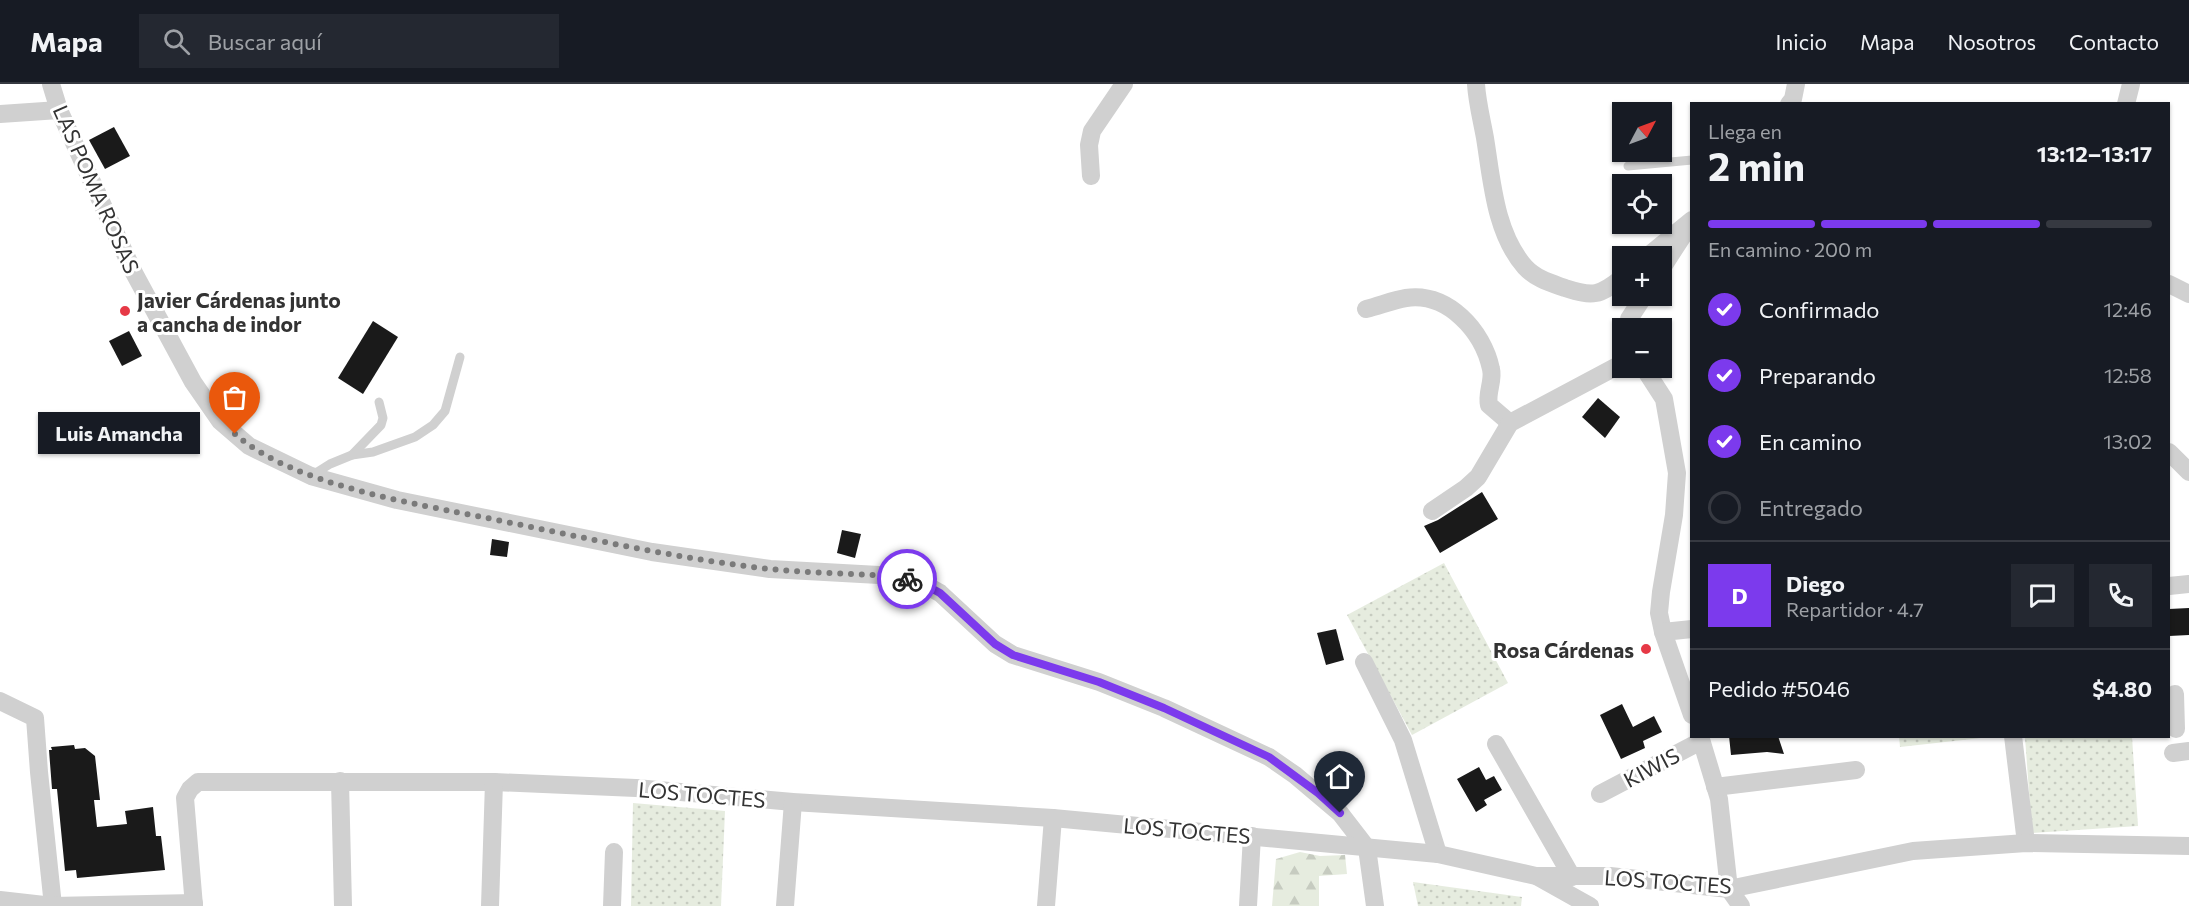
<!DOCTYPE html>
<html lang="es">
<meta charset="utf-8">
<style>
body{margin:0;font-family:Commissioner,sans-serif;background:#242831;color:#f1f3f6;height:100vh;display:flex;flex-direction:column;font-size:22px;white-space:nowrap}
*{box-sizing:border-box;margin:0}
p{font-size:20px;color:#9ea1a6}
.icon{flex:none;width:33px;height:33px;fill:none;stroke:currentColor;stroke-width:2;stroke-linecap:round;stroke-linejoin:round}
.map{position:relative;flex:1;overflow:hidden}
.details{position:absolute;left:1690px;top:18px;width:480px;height:636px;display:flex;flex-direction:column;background:#171b24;border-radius:0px;box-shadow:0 2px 4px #0004}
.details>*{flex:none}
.needle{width:39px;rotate:49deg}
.tools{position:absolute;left:1612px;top:18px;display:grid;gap:12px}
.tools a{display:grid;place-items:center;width:60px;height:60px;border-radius:0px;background:#171b24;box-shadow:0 2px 4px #0004;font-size:30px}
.pin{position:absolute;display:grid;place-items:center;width:51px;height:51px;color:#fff;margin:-62px -26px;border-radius:50% 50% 50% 0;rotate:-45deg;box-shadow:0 0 6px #0007}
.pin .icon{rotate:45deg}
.courier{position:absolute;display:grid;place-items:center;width:60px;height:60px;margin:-30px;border:4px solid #7c3aed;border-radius:50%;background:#fff;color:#222;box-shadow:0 2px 8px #0007}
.bubble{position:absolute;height:42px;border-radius:0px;background:#171b24;box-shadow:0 2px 4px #0004;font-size:20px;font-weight:700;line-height:42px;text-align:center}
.summary em{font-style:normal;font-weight:700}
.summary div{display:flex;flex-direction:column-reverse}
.summary{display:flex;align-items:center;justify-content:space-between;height:102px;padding:0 18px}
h1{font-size:39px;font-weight:700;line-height:45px}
.bar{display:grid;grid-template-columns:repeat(4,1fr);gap:9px 6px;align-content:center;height:72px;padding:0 18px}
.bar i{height:8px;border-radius:4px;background:#363941}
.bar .active{background:#7c3aed}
.bar p{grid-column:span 4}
.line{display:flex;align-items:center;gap:15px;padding:0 18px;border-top:2px solid #363941}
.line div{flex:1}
.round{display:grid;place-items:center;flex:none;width:63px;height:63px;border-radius:0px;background:#242831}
ol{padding:0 18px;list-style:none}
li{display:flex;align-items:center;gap:18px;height:66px}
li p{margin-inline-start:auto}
li .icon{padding:6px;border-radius:50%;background:#7c3aed;color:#fff;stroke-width:4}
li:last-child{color:#9ea1a6}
li i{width:33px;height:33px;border:3px solid #363941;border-radius:50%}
header{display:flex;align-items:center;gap:36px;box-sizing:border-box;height:84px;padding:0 30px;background:#171b24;border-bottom:2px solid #363941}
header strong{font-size:28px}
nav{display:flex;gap:33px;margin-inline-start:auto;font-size:21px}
.search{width:420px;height:54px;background:#242831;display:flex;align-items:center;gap:15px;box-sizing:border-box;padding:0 21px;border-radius:0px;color:#9ea1a6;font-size:22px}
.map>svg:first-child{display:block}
.forest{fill:url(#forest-firs)}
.park{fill:url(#park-dots)}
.building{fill:#1a1a1a}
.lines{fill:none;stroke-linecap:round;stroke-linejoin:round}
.lane{stroke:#d0d0d0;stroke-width:9}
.street{stroke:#d0d0d0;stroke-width:18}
.done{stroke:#7a7a7a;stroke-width:6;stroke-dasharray:0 10.8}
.route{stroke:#7c3aed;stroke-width:8}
.poi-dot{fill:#e63946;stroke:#fff;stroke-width:2}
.labels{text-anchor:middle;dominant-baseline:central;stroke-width:6;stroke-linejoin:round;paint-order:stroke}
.street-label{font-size:21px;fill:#333;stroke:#fff}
.poi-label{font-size:21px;font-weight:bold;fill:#333;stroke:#fff;text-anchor:start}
</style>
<header>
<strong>Mapa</strong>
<div class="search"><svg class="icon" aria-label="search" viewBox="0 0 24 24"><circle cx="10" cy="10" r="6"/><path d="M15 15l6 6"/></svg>Buscar aquí</div>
<nav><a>Inicio</a><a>Mapa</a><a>Nosotros</a><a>Contacto</a></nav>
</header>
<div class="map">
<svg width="2189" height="822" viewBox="0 0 2189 822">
<defs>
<pattern id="forest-firs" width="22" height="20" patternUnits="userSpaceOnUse" patternTransform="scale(1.5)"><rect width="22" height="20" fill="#e6ecdf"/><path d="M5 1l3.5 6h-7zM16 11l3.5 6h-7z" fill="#c6cbc0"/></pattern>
<pattern id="park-dots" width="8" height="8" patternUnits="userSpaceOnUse" patternTransform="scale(1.5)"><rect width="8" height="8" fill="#e6ecdf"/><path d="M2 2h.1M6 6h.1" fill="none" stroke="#c6cbc0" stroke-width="1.8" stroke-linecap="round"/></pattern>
</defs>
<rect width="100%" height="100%" fill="#fff"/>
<path class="forest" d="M1300,768L1320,772L1345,771L1347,790L1319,792V822H1272L1276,775Z"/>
<g class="park">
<path d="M1444,479L1508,599L1412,651L1347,531Z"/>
<path d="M1899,652H1990V653L1900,663Z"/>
<path d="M2025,653H2132L2138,742L2032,749Z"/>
<path d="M633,719L725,727L721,822H631Z"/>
<path d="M1413,798L1522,813L1521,822H1418Z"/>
</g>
<g class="building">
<path d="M114,43L130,72L105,85L89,56Z"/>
<path d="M373,237L398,253L363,310L338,294Z"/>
<path d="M129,247L142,272L122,282L109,257Z"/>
<path d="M1598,314L1620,333L1605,354L1582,333Z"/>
<path d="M1482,408L1498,435L1440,469L1424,442L1438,436Z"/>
<path d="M842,446L861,450L855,474L837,469Z"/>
<path d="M492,455L509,458L507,473L490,471Z"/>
<path d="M2189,524V551L2169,552V525Z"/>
<path d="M1336,545L1344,576L1326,581L1317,549Z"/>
<path d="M1622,620L1633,643L1654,632L1662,648L1643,657L1645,664L1621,675L1600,631Z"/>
<path d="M1729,652H1778L1784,670L1767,668L1731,671Z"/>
<path d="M74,661L75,665L85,664L95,672L100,716H94L97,743L127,740L125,727L153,723L156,752H161L165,786L77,794L76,786L65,787L57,705H52L49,666H52L51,663Z"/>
<path d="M1479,683L1486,696L1494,692L1502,706L1484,716L1487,721L1476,728L1457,695Z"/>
</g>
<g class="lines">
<g class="lane">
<path d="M1628,82L1692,76"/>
<path d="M352,371L381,341L383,334L379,318"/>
<path d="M311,392L330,380L352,371L373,368L415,353L433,341L445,327L460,273"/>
</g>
<g class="street">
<path d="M51,0L59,26L133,187L193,298L220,337L249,362L311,392L397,416L652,468L770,485L897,492L920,498L940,509L995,560L1013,571L1099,598L1164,624L1269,673L1295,691L1340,729L1367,764L1375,822"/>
<path d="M1476,0C1477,18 1482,37 1485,54C1492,97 1495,149 1525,183C1536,195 1551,199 1565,204C1593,213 1600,212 1623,193"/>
<path d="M1789,20L1793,15L1796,0"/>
<path d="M2126,20L2131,0"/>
<path d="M0,30L59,26"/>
<path d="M1091,92L1089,61L1092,47L1124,0"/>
<path d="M1648,172L1692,136"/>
<path d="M1662,184L1684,150"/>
<path d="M2169,200L2189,210"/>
<path d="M1366,225C1379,222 1393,216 1406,214C1448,208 1483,247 1491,285C1494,297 1486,309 1489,321L1510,339"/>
<path d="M1629,244V235L1644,212"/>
<path d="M1644,284L1664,315L1677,389L1674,431L1661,508L1659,529L1663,548L1692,631"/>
<path d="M2169,368L2189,388"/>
<path d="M1432,427L1466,404L1478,393L1510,339L1623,279"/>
<path d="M2169,502L2189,500"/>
<path d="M1663,548L1692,545"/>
<path d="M1364,578L1403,656L1438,770"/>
<path d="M2175,610L2176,645"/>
<path d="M0,617L35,634L39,688L53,822"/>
<path d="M1700,652L1719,715L1729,805L1741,822"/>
<path d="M2013,652L2026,759"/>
<path d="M1496,660L1572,793"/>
<path d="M2173,669L2189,667"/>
<path d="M340,697L343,822"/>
<path d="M1715,703L1856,686"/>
<path d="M1600,710L1701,657"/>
<path d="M1538,793L1590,822"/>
<path d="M0,816L53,822L194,819"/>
<path d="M194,822L185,714L190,705L198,698H494L636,704L793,718L1053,734L1438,770L1536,792H1610L1729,805L1913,767L2026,759L2189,762"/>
<path d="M490,822L494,698"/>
<path d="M612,822L614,768"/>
<path d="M785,822L793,718"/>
<path d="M1046,822L1053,734"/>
<path d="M1248,822L1252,752"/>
</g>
</g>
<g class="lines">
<path class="done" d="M235,350C293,401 412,419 487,434C581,453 674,474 769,485C811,489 854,490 897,492L907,495"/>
<path class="route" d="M907,495L920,498L940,509L995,560L1013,571L1099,598L1164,624L1269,673L1318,709L1340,729"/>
</g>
<g class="poi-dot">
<circle cx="125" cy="227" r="6"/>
<circle cx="1646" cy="565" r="6"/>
</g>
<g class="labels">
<g class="street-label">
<text transform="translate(97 105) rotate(66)">LAS POMA ROSAS</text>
<text transform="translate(1651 683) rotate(-28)">KIWIS</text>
<text transform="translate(702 710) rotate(5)">LOS TOCTES</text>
<text transform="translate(1187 746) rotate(5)">LOS TOCTES</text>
<text transform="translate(1668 797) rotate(4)">LOS TOCTES</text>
</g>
<g class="poi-label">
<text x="137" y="215">Javier Cárdenas junto<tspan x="137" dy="24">a cancha de indor</tspan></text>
<text x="1634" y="565" text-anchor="end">Rosa Cárdenas</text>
</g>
</g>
</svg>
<div class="tools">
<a><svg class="needle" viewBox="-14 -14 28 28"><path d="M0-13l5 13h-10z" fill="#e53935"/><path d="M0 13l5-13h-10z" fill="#9ea1a6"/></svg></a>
<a><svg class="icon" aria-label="locate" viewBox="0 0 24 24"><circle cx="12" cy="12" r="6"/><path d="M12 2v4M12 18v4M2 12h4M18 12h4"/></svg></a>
<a>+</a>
<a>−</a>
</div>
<div class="pin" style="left:235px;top:350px;background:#ea580c"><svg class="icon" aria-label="bag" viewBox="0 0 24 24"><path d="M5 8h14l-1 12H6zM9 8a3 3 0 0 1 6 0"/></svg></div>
<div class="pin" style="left:1340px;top:729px;background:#1f2937"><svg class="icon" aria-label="home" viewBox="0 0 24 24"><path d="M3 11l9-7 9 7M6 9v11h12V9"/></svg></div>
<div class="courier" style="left:907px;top:495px"><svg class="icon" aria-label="bike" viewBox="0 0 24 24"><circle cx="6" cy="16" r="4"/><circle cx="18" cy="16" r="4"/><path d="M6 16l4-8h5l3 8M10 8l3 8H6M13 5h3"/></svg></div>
<div class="bubble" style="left:38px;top:328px;width:162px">Luis Amancha</div>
<section class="details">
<div class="summary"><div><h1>2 min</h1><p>Llega en</p></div><em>13:12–13:17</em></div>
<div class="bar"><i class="active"></i><i class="active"></i><i class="active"></i><i></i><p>En camino · 200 m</p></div>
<ol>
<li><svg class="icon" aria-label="check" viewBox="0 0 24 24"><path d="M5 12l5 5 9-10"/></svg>Confirmado<p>12:46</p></li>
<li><svg class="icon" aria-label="check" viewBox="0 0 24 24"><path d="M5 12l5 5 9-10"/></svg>Preparando<p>12:58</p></li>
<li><svg class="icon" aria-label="check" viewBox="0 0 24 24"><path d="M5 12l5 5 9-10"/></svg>En camino<p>13:02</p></li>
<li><i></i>Entregado</li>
</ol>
<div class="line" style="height:108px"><b class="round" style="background:#7c3aed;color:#fff">D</b><div><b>Diego</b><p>Repartidor · 4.7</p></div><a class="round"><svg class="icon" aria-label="chat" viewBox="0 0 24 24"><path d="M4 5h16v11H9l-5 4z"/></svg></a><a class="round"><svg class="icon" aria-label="phone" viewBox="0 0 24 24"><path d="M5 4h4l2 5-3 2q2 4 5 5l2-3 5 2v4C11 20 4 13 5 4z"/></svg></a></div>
<div class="line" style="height:78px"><div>Pedido #5046</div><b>$4.80</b></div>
</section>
</div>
